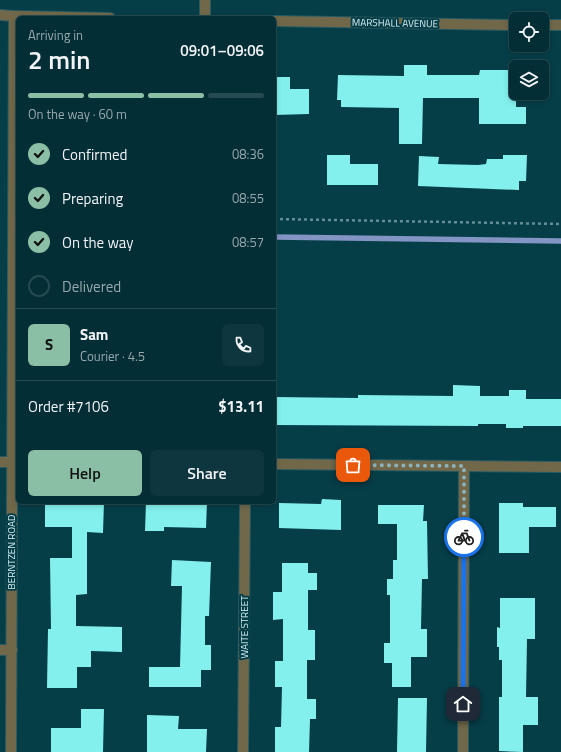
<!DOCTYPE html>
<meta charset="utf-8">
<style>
body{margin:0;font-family:"Titillium Web",sans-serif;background:#0d363e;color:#f1f3f6;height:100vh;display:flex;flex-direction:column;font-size:15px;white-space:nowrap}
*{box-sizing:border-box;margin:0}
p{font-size:13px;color:#97a8ad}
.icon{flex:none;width:22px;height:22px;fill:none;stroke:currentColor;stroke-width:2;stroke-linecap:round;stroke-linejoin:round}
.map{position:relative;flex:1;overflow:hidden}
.drawer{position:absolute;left:16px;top:16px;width:260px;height:488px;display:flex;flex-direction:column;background:#042e36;border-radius:6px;box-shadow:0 2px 6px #0003,0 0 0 1px #254a51}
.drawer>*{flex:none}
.tools{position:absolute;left:509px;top:12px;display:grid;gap:8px}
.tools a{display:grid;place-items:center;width:40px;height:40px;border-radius:6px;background:#042e36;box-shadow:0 2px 6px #0003,0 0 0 1px #254a51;font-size:20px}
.pin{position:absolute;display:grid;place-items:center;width:34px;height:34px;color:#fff;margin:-17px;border-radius:8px;box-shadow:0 2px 6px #0006}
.courier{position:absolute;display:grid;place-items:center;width:40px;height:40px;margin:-20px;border:3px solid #1a73e8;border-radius:50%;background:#fff;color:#222;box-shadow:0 1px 5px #0007}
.headline em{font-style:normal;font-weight:600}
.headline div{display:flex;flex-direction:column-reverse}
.headline{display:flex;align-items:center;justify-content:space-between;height:68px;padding:0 12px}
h1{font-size:26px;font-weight:600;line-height:30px}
.bar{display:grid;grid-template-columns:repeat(4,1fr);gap:6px 4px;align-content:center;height:48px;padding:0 12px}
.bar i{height:5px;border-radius:3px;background:#254a51}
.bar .active{background:#8abfa5}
.bar p{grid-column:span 4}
.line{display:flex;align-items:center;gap:10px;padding:0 12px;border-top:1px solid #254a51}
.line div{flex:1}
.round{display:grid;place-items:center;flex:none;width:42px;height:42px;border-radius:6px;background:#0d363e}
ol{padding:0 12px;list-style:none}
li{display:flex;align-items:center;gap:12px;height:44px}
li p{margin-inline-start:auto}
li .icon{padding:4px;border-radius:50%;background:#8abfa5;color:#111;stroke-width:4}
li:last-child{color:#97a8ad}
li i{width:22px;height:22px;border:2px solid #254a51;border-radius:50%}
.cta{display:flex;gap:8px;margin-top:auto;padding:8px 12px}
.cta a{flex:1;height:46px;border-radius:6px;background:#8abfa5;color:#111;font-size:16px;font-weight:600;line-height:46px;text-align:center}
.cta a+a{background:#0d363e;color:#f1f3f6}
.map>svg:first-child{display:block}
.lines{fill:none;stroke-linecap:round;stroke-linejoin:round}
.stream{stroke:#8395c3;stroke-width:5.5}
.building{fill:#83f0ed}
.minor-casing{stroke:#285b64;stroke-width:12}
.tertiary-casing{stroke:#285b64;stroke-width:12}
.path{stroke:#638e96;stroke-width:2.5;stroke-dasharray:3 3;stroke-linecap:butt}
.minor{stroke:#71684a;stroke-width:10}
.tertiary{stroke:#71684a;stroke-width:10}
.done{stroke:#8eb2ba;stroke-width:4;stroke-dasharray:0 7.2}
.route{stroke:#1a73e8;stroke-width:5}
.labels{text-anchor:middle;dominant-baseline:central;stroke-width:4;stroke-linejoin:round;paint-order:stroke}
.street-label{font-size:10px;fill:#d8f1f7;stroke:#063e48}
</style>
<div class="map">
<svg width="561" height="752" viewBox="0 0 561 752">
<rect width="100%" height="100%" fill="#063e48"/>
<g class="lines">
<path class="stream" d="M274,237L561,241"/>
</g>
<g class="building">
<path d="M404,65H427V75H479L480,70H516V107H526V124H479V98H423L422,144H399V108L341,107V100H337L338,75L404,76Z"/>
<path d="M274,77H290V89H309V114L274,115Z"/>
<path d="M327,155H350V164H378V185H327Z"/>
<path d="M503,155H527L526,181H519V190L418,186L419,156L439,157L438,164L478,165L486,164L487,159H503Z"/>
<path d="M453,385L480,386V396H509V390H526V399H561V426H523V428H506V424H478V426L274,425V397L358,398V395L453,396Z"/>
<path d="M322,499L341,500V530L279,528V503L321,504Z"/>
<path d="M45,502H104L103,533L87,532V594L76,595V626L122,627V652L91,651V667H77V688H47L48,629H51L50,558H72V527H45Z"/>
<path d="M146,502H207L206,528L164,527V531H145Z"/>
<path d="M499,503H523V507H556V527H529V553H499Z"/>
<path d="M378,505H424L423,521H427L428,579H422L421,629H427V657H411V687H392V663H384V643H390V595H387V579H393V560H397V524H378Z"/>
<path d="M172,560L211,562L209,616H205V645H211V670H201V687H149V667H180L182,586H171Z"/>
<path d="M282,563H308V573H317V590H308V630H315V660H307V699H316V719H310L309,752H275V727H281L282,687H275V661H283V619L273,620V592H282Z"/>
<path d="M500,598H535V639H527L526,697H538V725H523V752L499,751V697H502V660H499V647H497V627L500,628Z"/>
<path d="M398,698H427L426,752H397Z"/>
<path d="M81,709H104L103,752H51V728H81Z"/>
<path d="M147,715L179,716L178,729H207L206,752H147Z"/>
</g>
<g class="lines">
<g class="minor-casing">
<g id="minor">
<path d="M14,16L110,18"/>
<path d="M205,18V0"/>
<path d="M274,21L516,25"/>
<path d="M542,25H561"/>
<path d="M0,462H18"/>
<path d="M274,464L561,467"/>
<path d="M0,650H12"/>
<path d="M243,752L245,502"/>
<path d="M463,752L464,466"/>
</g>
</g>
<g class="tertiary-casing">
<path id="tertiary" d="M0,15L14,16L11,752"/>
</g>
<path class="path" d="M274,219L561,224"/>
<use href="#minor" class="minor"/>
<use href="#tertiary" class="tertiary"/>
</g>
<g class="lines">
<path class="done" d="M353,465L464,466V537"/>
<path class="route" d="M463,704L464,537"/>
</g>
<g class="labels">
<g class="street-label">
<text transform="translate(395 23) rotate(1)">MARSHALL AVENUE</text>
<text transform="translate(11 552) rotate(-90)">BERNTZEN ROAD</text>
<text transform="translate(244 627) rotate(-90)">WAITE STREET</text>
</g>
</g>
</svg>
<div class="tools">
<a><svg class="icon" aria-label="locate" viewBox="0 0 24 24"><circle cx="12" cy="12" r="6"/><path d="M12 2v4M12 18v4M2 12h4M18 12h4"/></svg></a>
<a><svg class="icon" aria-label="layers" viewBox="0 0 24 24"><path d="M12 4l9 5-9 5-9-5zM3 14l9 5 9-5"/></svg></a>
</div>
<div class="pin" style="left:353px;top:465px;background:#ea580c"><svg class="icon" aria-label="bag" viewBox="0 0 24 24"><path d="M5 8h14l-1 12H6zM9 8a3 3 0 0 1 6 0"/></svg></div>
<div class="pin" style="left:463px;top:704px;background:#1f2937"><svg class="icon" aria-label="home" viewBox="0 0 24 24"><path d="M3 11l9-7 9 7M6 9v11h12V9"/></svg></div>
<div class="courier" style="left:464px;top:537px"><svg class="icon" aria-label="bike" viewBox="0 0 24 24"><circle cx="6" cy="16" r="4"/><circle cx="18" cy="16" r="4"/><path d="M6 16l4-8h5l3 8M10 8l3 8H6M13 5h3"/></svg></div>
<section class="drawer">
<div class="headline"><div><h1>2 min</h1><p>Arriving in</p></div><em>09:01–09:06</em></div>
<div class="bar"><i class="active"></i><i class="active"></i><i class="active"></i><i></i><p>On the way · 60 m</p></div>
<ol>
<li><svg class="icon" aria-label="check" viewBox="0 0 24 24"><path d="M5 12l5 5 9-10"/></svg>Confirmed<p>08:36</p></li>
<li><svg class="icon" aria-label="check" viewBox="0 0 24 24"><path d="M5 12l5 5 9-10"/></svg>Preparing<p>08:55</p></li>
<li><svg class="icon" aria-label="check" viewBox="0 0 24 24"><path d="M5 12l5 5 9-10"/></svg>On the way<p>08:57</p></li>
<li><i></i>Delivered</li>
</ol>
<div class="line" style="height:72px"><b class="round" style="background:#8abfa5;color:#111">S</b><div><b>Sam</b><p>Courier · 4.5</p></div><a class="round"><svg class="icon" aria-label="phone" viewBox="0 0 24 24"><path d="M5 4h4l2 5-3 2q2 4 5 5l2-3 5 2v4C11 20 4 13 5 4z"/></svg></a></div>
<div class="line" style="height:52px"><div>Order #7106</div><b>$13.11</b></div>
<div class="cta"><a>Help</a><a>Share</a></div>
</section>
</div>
